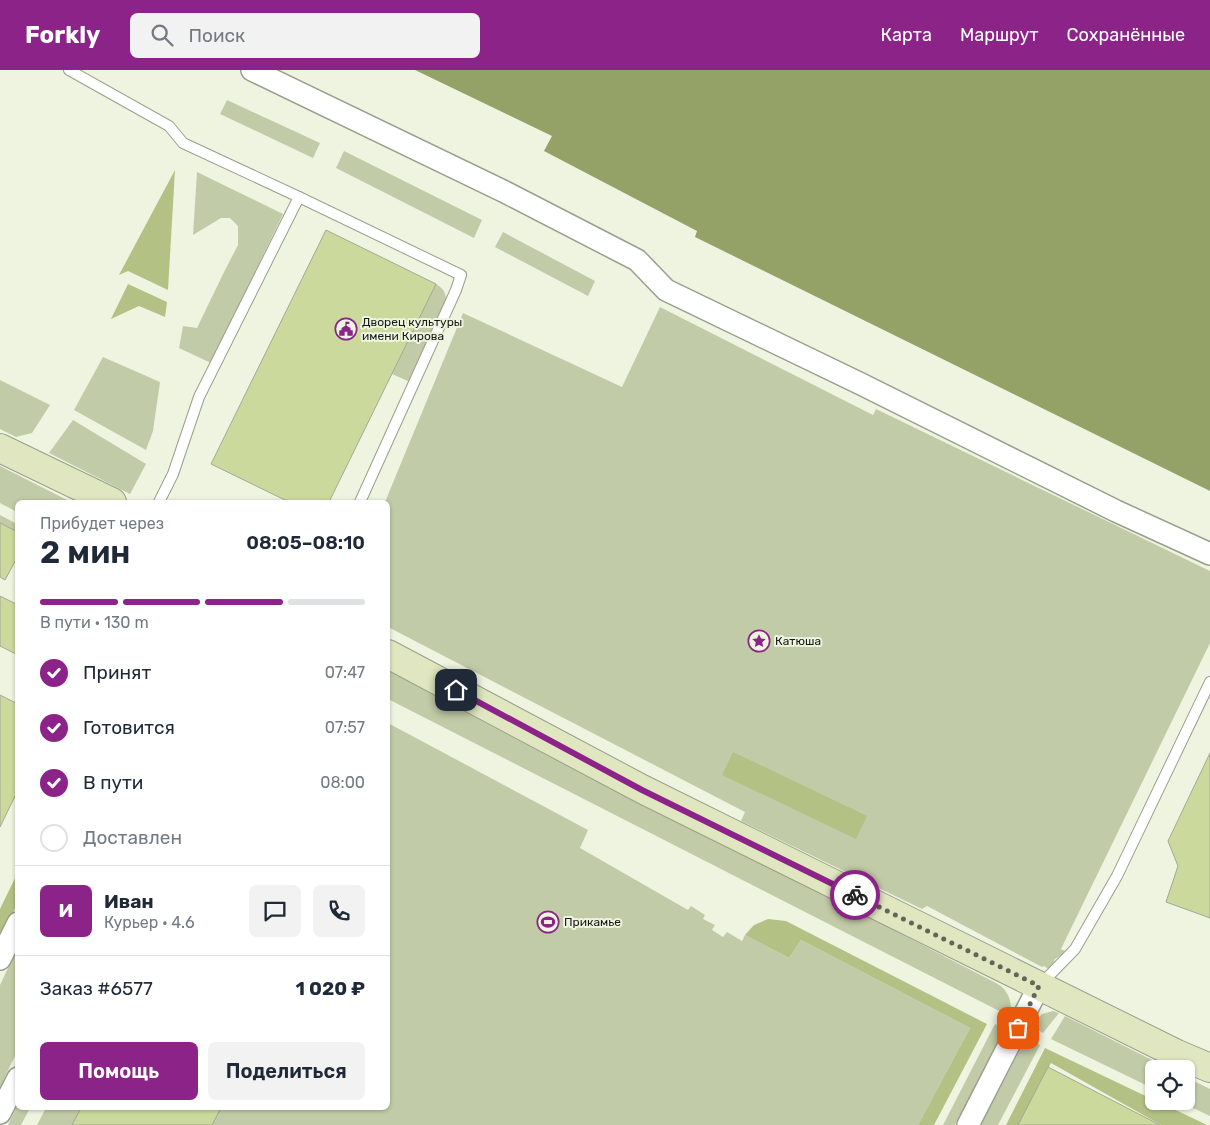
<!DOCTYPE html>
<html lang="ru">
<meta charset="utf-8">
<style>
body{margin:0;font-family:Rubik,sans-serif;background:#f2f2f3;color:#1f2937;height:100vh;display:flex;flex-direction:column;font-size:19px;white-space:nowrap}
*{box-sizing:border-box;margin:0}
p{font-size:16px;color:#747a83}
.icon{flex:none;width:28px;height:28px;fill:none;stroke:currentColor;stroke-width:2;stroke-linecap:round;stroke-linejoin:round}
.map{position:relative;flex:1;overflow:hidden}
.details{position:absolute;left:15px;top:430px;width:375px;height:610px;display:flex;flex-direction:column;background:#fff;border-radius:8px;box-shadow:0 1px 4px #0004}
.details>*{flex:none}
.controls{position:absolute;left:1145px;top:990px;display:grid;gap:10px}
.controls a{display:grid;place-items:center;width:50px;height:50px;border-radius:8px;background:#fff;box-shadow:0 1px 4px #0004;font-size:25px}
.pin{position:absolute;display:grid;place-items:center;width:42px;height:42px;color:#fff;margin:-21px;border-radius:10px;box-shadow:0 2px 8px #0006}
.courier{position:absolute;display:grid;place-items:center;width:50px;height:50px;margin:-25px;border:4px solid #8b2389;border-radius:50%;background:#fff;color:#222;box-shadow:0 1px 6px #0007}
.headline em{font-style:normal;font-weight:600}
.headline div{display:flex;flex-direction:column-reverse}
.headline{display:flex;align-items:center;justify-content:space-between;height:85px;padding:0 25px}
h1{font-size:32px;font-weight:600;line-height:38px}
.bar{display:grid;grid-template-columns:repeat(4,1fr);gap:8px 5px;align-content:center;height:60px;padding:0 25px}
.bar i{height:6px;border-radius:4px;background:#e0e1e3}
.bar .current{background:#8b2389}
.bar p{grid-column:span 4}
.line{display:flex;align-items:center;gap:12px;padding:0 25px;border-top:1px solid #e0e1e3}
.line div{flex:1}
.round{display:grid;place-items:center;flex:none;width:52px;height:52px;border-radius:8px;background:#f2f2f3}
ol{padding:0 25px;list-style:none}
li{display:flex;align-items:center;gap:15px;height:55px}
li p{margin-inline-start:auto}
li .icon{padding:5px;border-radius:50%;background:#8b2389;color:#fff;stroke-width:4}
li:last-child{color:#747a83}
li i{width:28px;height:28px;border:2px solid #e0e1e3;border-radius:50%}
.cta{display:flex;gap:10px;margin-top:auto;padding:10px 25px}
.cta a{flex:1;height:58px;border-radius:8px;background:#8b2389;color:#fff;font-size:20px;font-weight:600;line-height:58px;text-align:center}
.cta a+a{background:#f2f2f3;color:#1f2937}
header{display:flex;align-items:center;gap:30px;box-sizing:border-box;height:70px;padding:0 25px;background:#8b2389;color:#fff}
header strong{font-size:24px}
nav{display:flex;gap:28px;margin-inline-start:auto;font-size:18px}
.search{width:350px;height:45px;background:#f2f2f3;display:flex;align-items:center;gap:12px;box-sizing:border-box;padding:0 18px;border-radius:8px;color:#747a83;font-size:19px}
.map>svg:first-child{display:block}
.green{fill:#c2cba7}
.forest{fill:#b3c185}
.water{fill:#94a167}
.building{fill:#cbd99c;stroke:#a3a895}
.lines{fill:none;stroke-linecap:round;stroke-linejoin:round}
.lane-casing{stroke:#9a9f8d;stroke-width:12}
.street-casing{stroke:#9a9f8d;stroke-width:24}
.secondary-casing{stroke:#9a9f8d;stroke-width:30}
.lane{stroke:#fff;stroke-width:10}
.street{stroke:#fff;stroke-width:21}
.secondary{stroke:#e0e6bf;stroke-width:28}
.done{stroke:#62655a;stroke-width:5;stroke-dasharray:0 9}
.route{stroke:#8b2389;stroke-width:6}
.labels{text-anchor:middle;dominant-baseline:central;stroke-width:4;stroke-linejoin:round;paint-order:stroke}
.poi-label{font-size:12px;fill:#161811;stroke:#eff4e1;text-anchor:start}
</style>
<header>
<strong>Forkly</strong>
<div class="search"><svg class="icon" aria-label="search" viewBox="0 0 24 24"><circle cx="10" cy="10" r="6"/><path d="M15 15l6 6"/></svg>Поиск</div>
<nav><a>Карта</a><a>Маршрут</a><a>Сохранённые</a></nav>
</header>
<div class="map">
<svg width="1210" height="1055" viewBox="0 0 1210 1055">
<rect width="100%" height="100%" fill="#eff4e1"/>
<g class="green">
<path d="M227,30L320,73L313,88L220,44Z"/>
<path d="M344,81L482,150L474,168L336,98Z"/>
<path d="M197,102L283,144L211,293L179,278L183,256L197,258L224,202L238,175V156L230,148H221L193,165Z"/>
<path d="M503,162L595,211L588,226L495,177Z"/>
<path d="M436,214C444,219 446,223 446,232L410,312L392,304Z"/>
<path d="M660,237L873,345L876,339L1210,501V573L1061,879L1067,882L1055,889L1050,900L1044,896L1042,897L927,836L922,839L741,751L745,742L388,557V432H385L463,243L622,317Z"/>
<path d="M103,287L160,312L153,361L146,380L74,340Z"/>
<path d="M0,310L50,335L32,363L16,367L0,359Z"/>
<path d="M73,350L146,394L130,424L49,383Z"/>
<path d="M0,396L71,432H18L17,442L0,433Z"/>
<path d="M0,445L17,454V462L0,453Z"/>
<path d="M388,599L996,913C1009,920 1012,932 1011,947L388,629Z"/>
<path d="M388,653L588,760L580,778L688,840L691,836L705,845L703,849L715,855L712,860L723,867L727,862L742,871L745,865L789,888L801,870L970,958L918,1055H37L46,1038H388Z"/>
<path d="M17,879V982L0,1017V915Z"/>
<path d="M1053,941L1059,943L1043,963L1031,956L1042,944Z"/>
<path d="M1065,946L1170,999H1154V1019L1051,969Z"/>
<path d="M995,954L1004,959L955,1055H943Z"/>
<path d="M1026,968L1040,975L998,1055H981Z"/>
<path d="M1186,1007L1210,1019V1046L1178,1031H1186Z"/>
<path d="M17,1036L30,1038L21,1055H8Z"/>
</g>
<g class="forest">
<path d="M175,100L168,220L128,201L119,205Z"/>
<path d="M128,214L167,232L165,247L139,236L111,249Z"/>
<path d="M733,682L867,746L856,769L722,705Z"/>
<path d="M17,804V834L0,870V839Z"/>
<path d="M768,849L786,851L987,954L934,1055H918L970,958L801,870L789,888L745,865L754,855Z"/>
<path d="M1045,978L1154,1030V1031H1157L1207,1055H1161L1051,993L1019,1055H1006Z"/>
</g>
<path class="water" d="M415,0H1210V421L695,167L697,161L544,81L552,66Z"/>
<g class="building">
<path d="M326,160L436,214L329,432H289L211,394Z"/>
<path d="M0,453L18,462V486L5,510L0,507Z"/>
<path d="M0,526L18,535V585L0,576Z"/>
<path d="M0,625L18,634V720L0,757Z"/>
<path d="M1210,683V848L1166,832L1178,796L1168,771Z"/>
<path d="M1048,997L1160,1055H1018Z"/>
<path d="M81,1038H221L212,1055H72Z"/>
</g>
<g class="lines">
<g class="lane-casing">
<g id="lane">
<path d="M69,0L169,56L183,73L299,127"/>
<path d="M159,432L173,404L199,327L299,127L461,205L456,220L360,432"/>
<path d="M1040,915L1075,879L1117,806L1210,612"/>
</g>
</g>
<g class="street-casing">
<g id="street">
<path d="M252,0L505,122L637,190L666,220L859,313L1116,441L1210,484"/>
<path d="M0,889L18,853"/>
<path d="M0,1043L18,1008"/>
<path d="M968,1055L1039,916"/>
</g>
</g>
<g class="secondary-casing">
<g id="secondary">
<path d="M0,378L112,432"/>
<path d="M388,584L642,719L1177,984L1210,998"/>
</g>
</g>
<use href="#lane" class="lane"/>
<use href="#street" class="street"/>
<use href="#secondary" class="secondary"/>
</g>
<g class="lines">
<path class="done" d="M855,825L1039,916L1018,958"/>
<path class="route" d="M456,620L642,720L855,825"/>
</g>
<defs>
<g id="civic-ring" transform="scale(1.125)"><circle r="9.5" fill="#eff4e1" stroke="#8b2389" stroke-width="1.5"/><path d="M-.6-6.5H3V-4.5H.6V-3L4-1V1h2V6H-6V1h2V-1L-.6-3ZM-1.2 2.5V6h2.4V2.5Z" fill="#8b2389"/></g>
<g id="sight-ring" transform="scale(1.125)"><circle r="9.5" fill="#eff4e1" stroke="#8b2389" stroke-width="1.5"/><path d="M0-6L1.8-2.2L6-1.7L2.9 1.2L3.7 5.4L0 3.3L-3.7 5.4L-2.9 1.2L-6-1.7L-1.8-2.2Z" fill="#8b2389"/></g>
<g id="stadium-ring" transform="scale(1.125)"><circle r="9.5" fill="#eff4e1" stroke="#8b2389" stroke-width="1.5"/><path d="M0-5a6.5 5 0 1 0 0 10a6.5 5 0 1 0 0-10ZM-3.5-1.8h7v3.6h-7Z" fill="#8b2389"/></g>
</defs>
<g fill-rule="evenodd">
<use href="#civic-ring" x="346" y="259"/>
<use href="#sight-ring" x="759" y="571"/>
<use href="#stadium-ring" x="548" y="852"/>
</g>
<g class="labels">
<g class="poi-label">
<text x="362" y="252">Дворец культуры<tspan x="362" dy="14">имени Кирова</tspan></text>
<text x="775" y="571">Катюша</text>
<text x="564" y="852">Прикамье</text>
</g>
</g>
</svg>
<div class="controls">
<a><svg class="icon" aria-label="locate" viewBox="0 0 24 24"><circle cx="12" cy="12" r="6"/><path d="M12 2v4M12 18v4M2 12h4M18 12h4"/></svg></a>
</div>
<div class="pin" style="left:1018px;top:958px;background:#ea580c"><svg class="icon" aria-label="bag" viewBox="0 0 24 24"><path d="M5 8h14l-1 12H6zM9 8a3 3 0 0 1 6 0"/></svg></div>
<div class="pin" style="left:456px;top:620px;background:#1f2937"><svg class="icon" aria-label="home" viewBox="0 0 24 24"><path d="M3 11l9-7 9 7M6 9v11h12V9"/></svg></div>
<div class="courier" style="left:855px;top:825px"><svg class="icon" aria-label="bike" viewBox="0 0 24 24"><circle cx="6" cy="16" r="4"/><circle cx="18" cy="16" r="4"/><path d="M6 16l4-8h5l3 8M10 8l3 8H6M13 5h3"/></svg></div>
<section class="details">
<div class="headline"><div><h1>2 мин</h1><p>Прибудет через</p></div><em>08:05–08:10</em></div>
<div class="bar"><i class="current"></i><i class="current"></i><i class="current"></i><i></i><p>В пути · 130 m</p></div>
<ol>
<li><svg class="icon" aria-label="check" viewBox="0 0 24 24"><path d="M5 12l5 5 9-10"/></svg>Принят<p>07:47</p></li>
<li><svg class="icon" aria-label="check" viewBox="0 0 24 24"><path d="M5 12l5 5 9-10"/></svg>Готовится<p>07:57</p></li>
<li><svg class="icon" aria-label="check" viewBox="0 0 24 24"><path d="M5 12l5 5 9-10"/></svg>В пути<p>08:00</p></li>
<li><i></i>Доставлен</li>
</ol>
<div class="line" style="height:90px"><b class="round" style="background:#8b2389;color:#fff">И</b><div><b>Иван</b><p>Курьер · 4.6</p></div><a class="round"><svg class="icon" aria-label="chat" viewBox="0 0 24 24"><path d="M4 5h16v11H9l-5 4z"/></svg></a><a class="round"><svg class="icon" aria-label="phone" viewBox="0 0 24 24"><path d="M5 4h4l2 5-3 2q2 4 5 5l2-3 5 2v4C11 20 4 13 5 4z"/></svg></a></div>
<div class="line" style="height:65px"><div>Заказ #6577</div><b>1 020 ₽</b></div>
<div class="cta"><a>Помощь</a><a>Поделиться</a></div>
</section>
</div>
